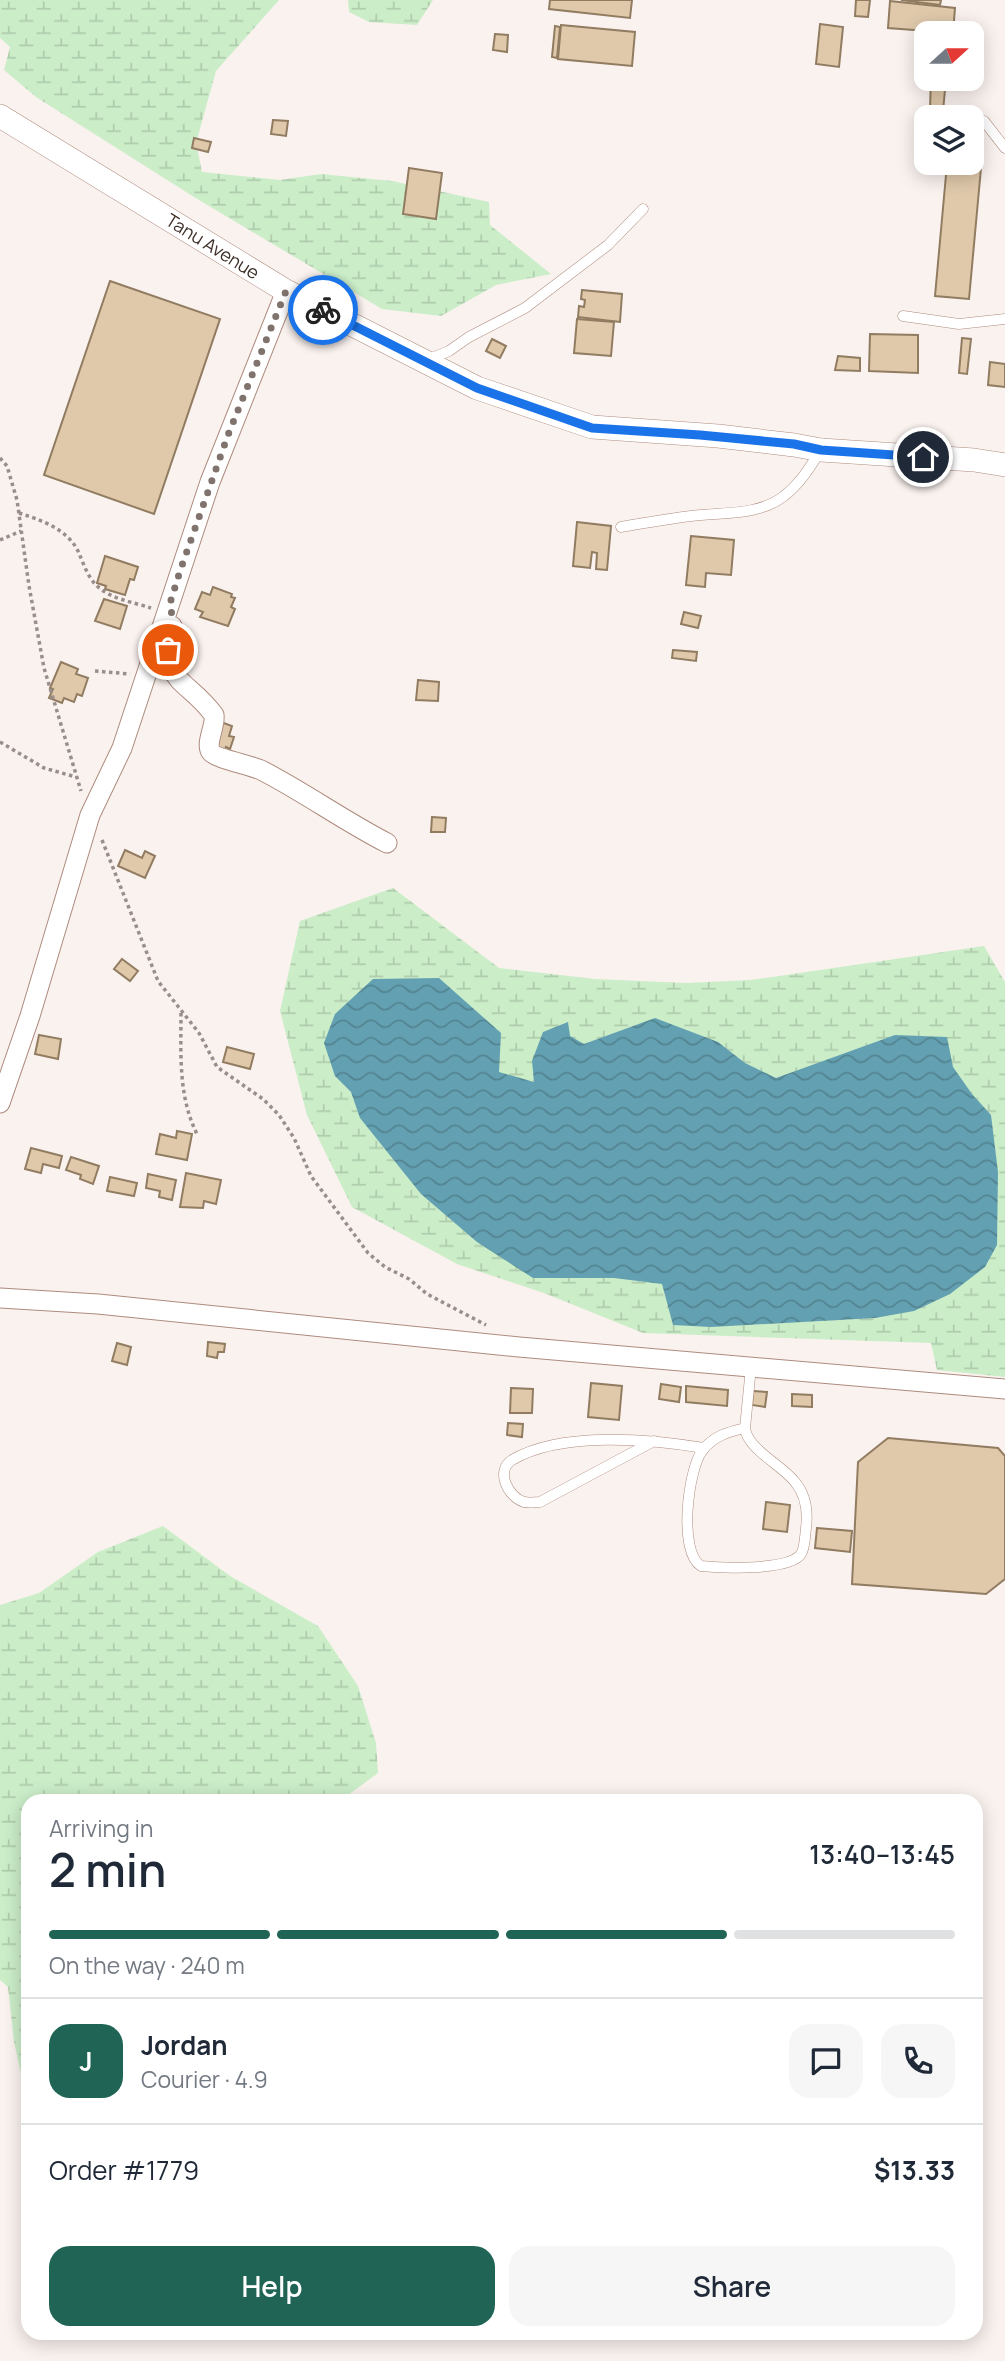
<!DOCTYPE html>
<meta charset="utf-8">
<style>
body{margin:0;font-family:Manrope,sans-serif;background:#f6f6f7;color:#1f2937;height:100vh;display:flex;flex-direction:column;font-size:26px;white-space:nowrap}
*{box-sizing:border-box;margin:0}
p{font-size:23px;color:#747a83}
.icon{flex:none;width:38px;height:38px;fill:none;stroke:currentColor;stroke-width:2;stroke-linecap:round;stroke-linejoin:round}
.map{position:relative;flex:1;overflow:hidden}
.details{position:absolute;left:21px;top:1794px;width:962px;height:546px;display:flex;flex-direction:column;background:#fff;border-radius:21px;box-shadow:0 4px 18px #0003}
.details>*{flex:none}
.needle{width:46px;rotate:69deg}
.buttons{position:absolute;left:914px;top:21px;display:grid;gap:14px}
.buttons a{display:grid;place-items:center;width:70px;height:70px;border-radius:14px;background:#fff;box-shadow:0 4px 18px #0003;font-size:35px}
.pin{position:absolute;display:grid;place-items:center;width:60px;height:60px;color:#fff;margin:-30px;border:4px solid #fff;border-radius:50%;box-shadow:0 2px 7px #0007}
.courier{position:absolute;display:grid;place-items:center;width:70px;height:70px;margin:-35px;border:5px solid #1a73e8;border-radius:50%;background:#fff;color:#222;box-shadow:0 2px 9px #0007}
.head em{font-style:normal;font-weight:600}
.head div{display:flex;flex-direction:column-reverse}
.head{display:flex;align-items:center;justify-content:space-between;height:119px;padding:0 28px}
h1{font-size:46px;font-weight:600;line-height:52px}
.bar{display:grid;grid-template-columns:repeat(4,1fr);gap:10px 7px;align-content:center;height:84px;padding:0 28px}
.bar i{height:9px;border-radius:5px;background:#e0e1e3}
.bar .current{background:#1f6455}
.bar p{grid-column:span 4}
.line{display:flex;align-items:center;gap:18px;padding:0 28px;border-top:2px solid #e0e1e3}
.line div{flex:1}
.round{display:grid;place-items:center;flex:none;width:74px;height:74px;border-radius:21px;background:#f6f6f7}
.action{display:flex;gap:14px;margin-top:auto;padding:14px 28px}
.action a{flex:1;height:80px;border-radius:21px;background:#1f6455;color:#fff;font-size:28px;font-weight:600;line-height:80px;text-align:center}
.action a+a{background:#f6f6f7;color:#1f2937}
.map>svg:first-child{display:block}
.wetland{fill:url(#wetland-marsh)}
.water{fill:url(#water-waves)}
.building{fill:#e0c9ab;stroke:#917c61;stroke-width:2}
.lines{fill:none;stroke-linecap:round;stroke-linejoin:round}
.service-casing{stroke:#ae8b7e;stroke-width:11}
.minor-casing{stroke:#ae8b7e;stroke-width:21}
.tertiary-casing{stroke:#ae8b7e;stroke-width:24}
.path{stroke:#998e89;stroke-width:3.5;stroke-dasharray:3.5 3.5;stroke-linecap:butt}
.service{stroke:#fff;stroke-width:10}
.minor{stroke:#fff;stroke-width:19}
.tertiary{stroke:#fff;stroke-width:23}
.done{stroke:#80736e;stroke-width:7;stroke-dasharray:0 12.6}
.route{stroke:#1a73e8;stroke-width:9}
.labels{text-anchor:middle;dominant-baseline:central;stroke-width:5;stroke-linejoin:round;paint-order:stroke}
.street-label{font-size:18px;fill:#3e2f29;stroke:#fff}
</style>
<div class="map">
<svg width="1005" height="2361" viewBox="0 0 1005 2361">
<defs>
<pattern id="wetland-marsh" width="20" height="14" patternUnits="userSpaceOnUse" patternTransform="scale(1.75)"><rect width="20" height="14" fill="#cbedc8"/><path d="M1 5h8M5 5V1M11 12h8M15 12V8" fill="none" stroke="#afccac"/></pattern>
<pattern id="water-waves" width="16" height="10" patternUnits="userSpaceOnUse" patternTransform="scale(1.75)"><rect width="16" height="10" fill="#63a1b2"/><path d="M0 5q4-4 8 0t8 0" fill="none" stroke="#538491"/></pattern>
</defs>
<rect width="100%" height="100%" fill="#faf2ef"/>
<g class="wetland">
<path d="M0,0H279L216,71L196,143L202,172L280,180L321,174L392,181L489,202L490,225L551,274L496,285L441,316L382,309L194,197L36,97L4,70L10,47L0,38Z"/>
<path d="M348,0H433L417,25L369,22L349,12Z"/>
<path d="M393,888L499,968L595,979L687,983L751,980L984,946L1005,982V1377L937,1370L931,1343L643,1333L544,1293L457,1264L352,1207L307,1115L280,1011L300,921Z"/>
<path d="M163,1526L230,1576L318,1626L358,1686L376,1743L378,1773L340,1801H28V2104L14,2042L8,1987L0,1980V1605L39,1593L98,1552Z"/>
</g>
<path class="water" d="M439,978L501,1033L499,1072L534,1082L532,1061L543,1032L568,1022L570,1036L584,1044L655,1018L718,1042L745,1063L776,1078L895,1035L947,1037L953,1067L972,1094L991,1115L998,1172L997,1245L985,1267L950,1294L914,1311L875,1318L711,1327L673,1325L662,1284L614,1278H533L477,1242L421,1194L360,1118L351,1092L335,1076L324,1043L335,1014L373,979Z"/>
<g class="building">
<path d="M550,0H632L630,18L549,9Z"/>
<path d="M856,0H870L868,17L855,16Z"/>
<path d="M901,0H941L940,5Z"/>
<path d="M890,1L955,8L953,33L888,28Z"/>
<path d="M820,24L843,27L839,67L816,64Z"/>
<path d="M561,25L635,32L632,66L558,59Z"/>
<path d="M555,26L560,27L557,58L552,57Z"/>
<path d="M495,34L508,35L507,52L493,50Z"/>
<path d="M931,79H946L943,111L930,109Z"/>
<path d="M273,120L288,121L286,136L271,134Z"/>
<path d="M194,138L211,142L208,152L192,148Z"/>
<path d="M947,164L981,168L969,299L935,296Z"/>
<path d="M409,168L442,173L436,219L403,214Z"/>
<path d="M110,281L220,319L154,514L44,475Z"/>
<path d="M582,290L622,294L620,322L578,317L579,306L584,307L585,300L581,299Z"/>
<path d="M577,319L614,322L611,356L574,353Z"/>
<path d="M870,334L918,335V373L869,371Z"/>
<path d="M962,338L971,339L967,374L959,373Z"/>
<path d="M492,339L506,346L500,358L486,351Z"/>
<path d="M838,356L860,358V371L835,370Z"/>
<path d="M990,362L1005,364V387L988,385Z"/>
<path d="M577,522L611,526L607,570L596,569L597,553L592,552L590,568L573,566Z"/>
<path d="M691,536L734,540L731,575L706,573L705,587L686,585Z"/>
<path d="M105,556L138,567L134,580L130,579L125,595L105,589L106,586L97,583Z"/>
<path d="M213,587L232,594L231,597L235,598L231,607L235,609L228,626L200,617L203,612L195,609L202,592L210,595Z"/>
<path d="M104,599L127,606L120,629L95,621Z"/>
<path d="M684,612L701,616L698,628L681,624Z"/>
<path d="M673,650L697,652L696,661L672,658Z"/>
<path d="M61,662L78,669L76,674L88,678L82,696L77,694L74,702L64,698L62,703L49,698L53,689L50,688Z"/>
<path d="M418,680L439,682L438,701L416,700Z"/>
<path d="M221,722L232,726L229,736L234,737L230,749L226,747L222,759L211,755Z"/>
<path d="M432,817L446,818L445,832H431Z"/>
<path d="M125,850L142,858L145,851L155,856L145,878L118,866Z"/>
<path d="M122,959L138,971L130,981L114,969Z"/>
<path d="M39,1035L61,1039L58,1059L35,1054Z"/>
<path d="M227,1047L254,1054L250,1069L223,1062Z"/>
<path d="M177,1131L192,1134L187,1160L156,1154L160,1134L176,1138Z"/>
<path d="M31,1148L62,1156L59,1168L43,1164L41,1173L25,1169Z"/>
<path d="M71,1157L99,1166L93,1184L80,1179L81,1175L66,1170Z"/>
<path d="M186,1173L221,1180L216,1204L204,1201L203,1208L180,1207Z"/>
<path d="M148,1174L176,1180L172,1200L159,1197L160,1191L146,1188Z"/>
<path d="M110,1177L137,1183L134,1196L107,1191Z"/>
<path d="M208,1342L225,1344L224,1352H218L217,1358L207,1356Z"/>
<path d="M117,1343L131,1347L127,1365L112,1361Z"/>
<path d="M591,1383L622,1386L619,1420L588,1417Z"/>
<path d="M661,1384L681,1387L679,1402L659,1399Z"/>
<path d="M686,1386L728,1390L727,1406L686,1402Z"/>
<path d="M511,1388L533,1389L532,1413H510Z"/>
<path d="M753,1391L767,1392L765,1407L752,1405Z"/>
<path d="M792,1394L812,1395V1407L792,1406Z"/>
<path d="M508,1423L523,1424L522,1437L507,1435Z"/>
<path d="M888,1438L998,1448L1005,1456V1579L986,1594L852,1584L858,1462Z"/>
<path d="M766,1502L790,1505L787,1532L763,1529Z"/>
<path d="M817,1528L852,1531L850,1552L815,1548Z"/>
</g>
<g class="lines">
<g class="service-casing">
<g id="service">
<path d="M984,121L1005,148"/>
<path d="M903,316L959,324L1005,319"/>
<path d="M427,360L449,351L469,337L525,308L608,245L643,209"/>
<path d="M621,527C644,523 667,519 691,516C721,512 759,516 784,496C800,484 810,467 821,450"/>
<path d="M745,1428C728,1432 713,1436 702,1451C688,1470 678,1552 701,1566C721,1568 789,1571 801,1554C805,1548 805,1536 806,1528C808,1512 806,1495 795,1482C782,1465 747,1449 745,1428L751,1367"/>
<path d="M654,1441L540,1502C535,1502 529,1503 524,1502C508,1497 495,1471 512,1460C561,1431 650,1439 704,1448"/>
</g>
</g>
<g class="minor-casing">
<g id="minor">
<path d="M172,626C162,687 185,676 214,715C216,726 205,743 211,752C215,758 250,765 261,770C304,792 344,821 387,843"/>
<path d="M0,1103L30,1016L90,815L122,748L210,482L286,291"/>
<path d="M0,1298L98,1304L519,1347L1005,1389"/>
</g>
</g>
<g class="tertiary-casing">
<path id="tertiary" d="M0,116L286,291L477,388L592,427L718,436L794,445L821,450L974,460L1005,465"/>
</g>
<g class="path">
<path d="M0,458L7,466L17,500L29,586L44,668L81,791"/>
<path d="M19,513C41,520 67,529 78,551C83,562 87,576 96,585C110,599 133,602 151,608"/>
<path d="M0,540L21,531"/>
<path d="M95,671L130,674"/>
<path d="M0,742L44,768L76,777"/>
<path d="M102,840L158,981L199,1033L217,1067L263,1099L279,1115L294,1138L311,1176L368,1253L385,1267L409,1279L427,1294L486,1325"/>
<path d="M181,1013C181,1054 178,1096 197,1134"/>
</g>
<use href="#service" class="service"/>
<use href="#minor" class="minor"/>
<use href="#tertiary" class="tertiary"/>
</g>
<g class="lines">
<path class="done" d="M168,650L172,626L171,600L180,571L228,435L286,291L323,310"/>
<path class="route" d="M323,310L477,388L592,428L700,435L794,444L821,450L923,457"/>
</g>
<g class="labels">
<g class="street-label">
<text transform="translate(213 246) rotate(32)">Tanu Avenue</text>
</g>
</g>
</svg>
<div class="buttons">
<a><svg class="needle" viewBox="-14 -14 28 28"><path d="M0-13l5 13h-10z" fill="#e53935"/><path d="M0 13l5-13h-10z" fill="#747a83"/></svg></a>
<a><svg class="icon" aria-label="layers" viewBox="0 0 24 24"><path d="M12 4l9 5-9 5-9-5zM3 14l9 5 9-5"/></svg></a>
</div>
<div class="pin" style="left:168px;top:650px;background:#ea580c"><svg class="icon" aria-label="bag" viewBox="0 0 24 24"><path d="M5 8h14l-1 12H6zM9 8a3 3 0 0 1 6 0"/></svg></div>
<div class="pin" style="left:923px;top:457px;background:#1f2937"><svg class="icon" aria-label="home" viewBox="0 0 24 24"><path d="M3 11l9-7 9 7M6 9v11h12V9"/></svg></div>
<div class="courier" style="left:323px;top:310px"><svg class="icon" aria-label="bike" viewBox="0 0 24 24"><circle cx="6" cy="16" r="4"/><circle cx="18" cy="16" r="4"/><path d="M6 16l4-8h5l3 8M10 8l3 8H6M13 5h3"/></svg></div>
<section class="details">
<div class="head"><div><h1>2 min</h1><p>Arriving in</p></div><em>13:40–13:45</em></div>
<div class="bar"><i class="current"></i><i class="current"></i><i class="current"></i><i></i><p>On the way · 240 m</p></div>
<div class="line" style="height:126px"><b class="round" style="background:#1f6455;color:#fff">J</b><div><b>Jordan</b><p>Courier · 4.9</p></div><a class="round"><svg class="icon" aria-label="chat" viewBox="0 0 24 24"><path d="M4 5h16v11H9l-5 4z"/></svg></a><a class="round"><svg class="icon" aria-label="phone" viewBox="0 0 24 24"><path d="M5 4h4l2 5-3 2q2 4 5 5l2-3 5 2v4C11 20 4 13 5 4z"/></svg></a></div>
<div class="line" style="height:91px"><div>Order #1779</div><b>$13.33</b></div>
<div class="action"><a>Help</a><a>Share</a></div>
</section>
</div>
